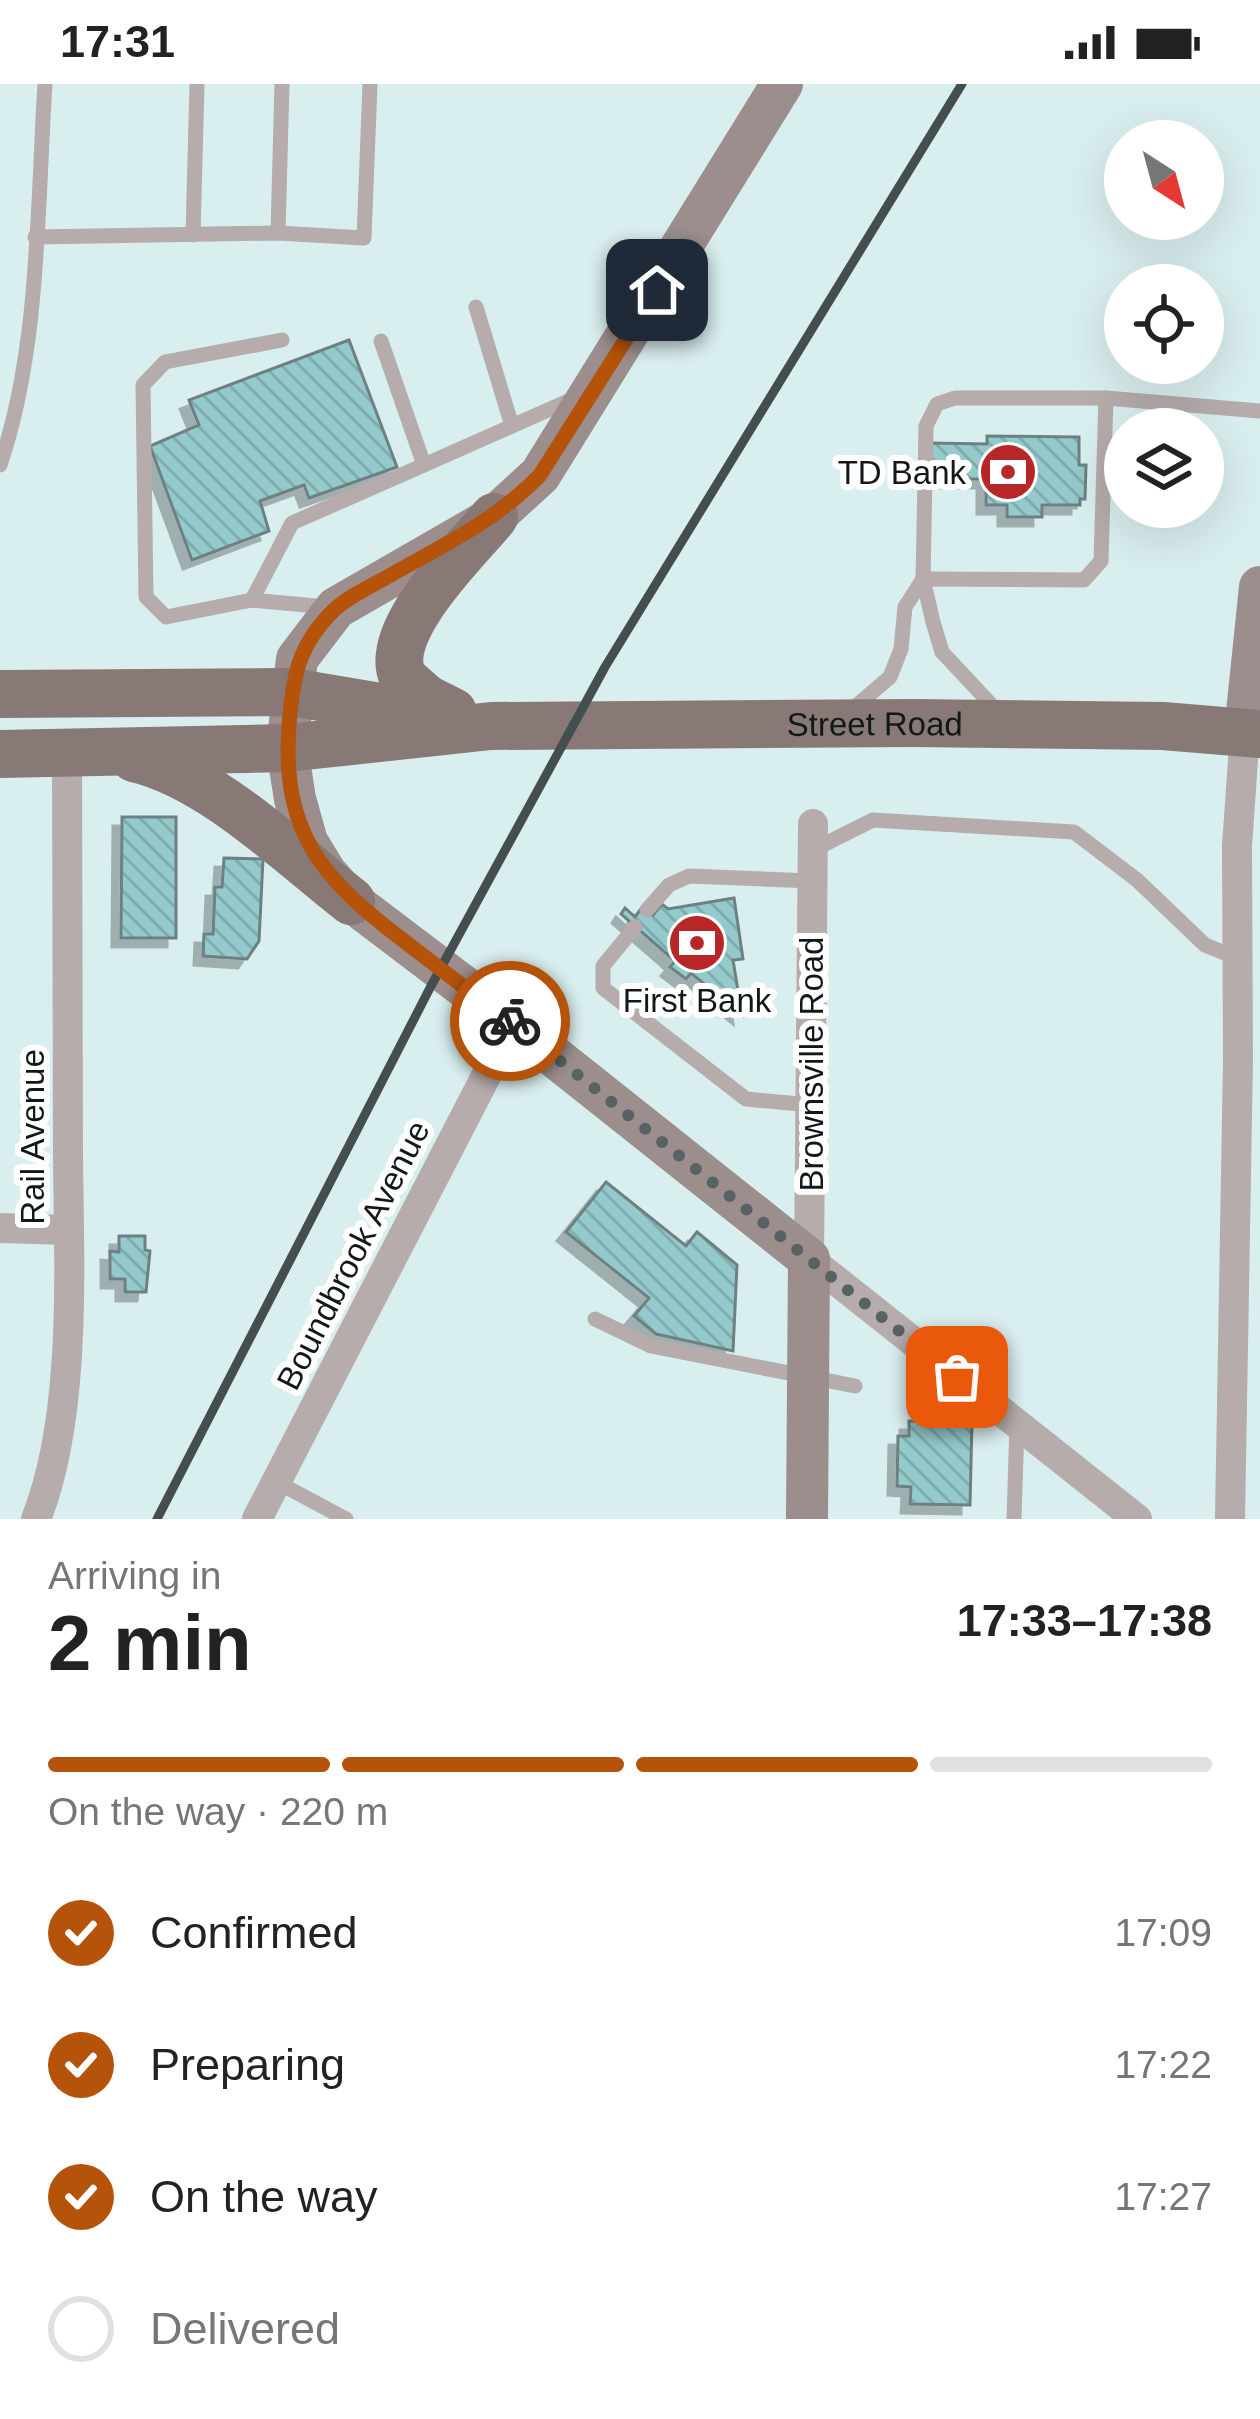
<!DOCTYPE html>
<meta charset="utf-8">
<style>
body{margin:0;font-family:Arial,sans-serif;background:#f6f6f6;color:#222;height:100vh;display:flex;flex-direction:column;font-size:45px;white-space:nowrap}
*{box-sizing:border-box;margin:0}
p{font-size:39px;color:#767676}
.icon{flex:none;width:66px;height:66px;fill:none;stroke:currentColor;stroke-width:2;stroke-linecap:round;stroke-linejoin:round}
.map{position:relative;height:1435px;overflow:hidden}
.panel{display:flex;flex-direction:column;background:#fff;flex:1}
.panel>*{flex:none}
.needle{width:78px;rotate:144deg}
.controls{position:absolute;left:1104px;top:36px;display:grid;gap:24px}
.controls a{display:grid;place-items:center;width:120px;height:120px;border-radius:50%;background:#fff;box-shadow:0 12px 48px #0002;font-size:60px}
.pin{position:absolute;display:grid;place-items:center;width:102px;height:102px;color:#fff;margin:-51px;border-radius:24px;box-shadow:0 6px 18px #0006}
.courier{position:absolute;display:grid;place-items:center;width:120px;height:120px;margin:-60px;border:9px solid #b45309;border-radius:50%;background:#fff;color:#222;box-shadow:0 3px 15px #0007}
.head em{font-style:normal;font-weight:800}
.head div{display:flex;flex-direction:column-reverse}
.head{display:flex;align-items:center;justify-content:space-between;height:204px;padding:0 48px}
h1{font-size:78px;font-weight:800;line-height:90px}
.bar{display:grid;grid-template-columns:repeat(4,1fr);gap:18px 12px;align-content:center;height:144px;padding:0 48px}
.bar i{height:15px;border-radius:9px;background:#e0e0e0}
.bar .selected{background:#b45309}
.bar p{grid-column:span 4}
ol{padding:0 48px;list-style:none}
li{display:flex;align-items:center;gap:36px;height:132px}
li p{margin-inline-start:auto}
li .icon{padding:12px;border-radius:50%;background:#b45309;color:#fff;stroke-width:4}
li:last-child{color:#767676}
li i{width:66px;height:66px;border:6px solid #e0e0e0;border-radius:50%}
.status{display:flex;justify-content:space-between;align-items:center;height:84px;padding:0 60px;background:#fff;direction:ltr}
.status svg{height:33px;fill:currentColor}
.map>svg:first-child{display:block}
.building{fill:url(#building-back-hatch);stroke:#6e8182;stroke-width:3;filter:url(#shadow)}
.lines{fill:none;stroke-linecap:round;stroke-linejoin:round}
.lane{stroke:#b5acab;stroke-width:15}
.street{stroke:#b5acab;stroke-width:30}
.secondary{stroke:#9b8e8c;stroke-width:42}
.primary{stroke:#887977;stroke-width:48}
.rail{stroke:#444e4e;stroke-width:9}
.done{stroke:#576363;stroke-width:12;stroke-dasharray:0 21.6}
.route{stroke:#b45309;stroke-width:15}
.labels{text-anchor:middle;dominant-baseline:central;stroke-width:12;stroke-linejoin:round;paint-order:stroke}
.poi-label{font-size:33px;fill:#111818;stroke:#fff;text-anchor:end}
.street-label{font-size:33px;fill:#111818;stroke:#fff}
</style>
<div class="status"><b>17:31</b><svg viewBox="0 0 49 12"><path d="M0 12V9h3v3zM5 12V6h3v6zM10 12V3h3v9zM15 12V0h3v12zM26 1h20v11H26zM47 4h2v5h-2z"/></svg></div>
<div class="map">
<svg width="1260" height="1435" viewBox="0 0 1260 1435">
<defs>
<pattern id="building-back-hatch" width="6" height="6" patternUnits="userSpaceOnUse" patternTransform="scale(3)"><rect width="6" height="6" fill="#94cacc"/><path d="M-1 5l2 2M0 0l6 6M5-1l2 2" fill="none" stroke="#7fadae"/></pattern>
<filter id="shadow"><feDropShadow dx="-9" dy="9" stdDeviation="0" flood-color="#0004"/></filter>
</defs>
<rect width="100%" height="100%" fill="#d9eeef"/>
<g class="building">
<path d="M349,256L397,383L309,414L304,401L260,417L269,447L192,476L150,362L199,341L189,316Z"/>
<path d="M987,352L1079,353V381H1086L1085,415H1080V421H1042V433H1007V421H986V395H930V359L987,360Z"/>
<path d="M122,733H176V854H121Z"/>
<path d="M224,774L263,775L259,857L247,875L203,872L204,850H213L215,803H222Z"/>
<path d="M734,814L743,875L733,876L742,931L691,889L686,895L670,883L675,877L621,830L625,824L635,833L643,822L653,831L662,820L668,825Z"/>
<path d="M606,1098L686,1162L697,1148L737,1181L733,1267L656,1250L634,1232L649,1214L566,1148Z"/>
<path d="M119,1152H145V1166L150,1167L146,1208H125V1195H110V1167L119,1168Z"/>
<path d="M909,1337H972L970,1421L910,1420L911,1403L897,1402L898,1352H909Z"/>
</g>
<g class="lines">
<g class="lane">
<path d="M278,149L282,0"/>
<path d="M193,151L197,0"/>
<path d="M35,153L278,149L364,154L370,0"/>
<path d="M476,223L512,342"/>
<path d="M282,256L165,278L143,301L146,513L166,533L252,516L327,523"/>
<path d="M381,257L424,381L575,314"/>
<path d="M0,381C40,264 37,123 45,0"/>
<path d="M923,495L1084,496L1101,477L1106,314"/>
<path d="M252,516L292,439L424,381"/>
<path d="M849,628L890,593L901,565L905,523L923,495"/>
<path d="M1000,630L942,568L933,538L923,495L926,342L937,320L955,314H1106L1260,327"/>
<path d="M813,766L873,736L1074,748L1137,796L1205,861L1237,874"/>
<path d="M647,826L669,801L689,792L812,797"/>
<path d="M635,843L603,882V904L746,1015L811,1021"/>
<path d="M595,1235L651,1262L855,1302"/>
<path d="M277,1398L346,1435"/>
<path d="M1014,1435L1017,1341"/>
</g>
<g class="street">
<path d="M813,740L809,1175L1137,1435"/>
<path d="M0,1144L68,1146"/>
<path d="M36,1435C77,1332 69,1183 68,1072C68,937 67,803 67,668"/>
<path d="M257,1435L513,940"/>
<path d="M1230,1435L1238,976L1237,762L1245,648"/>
</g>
<g class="secondary">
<path d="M782,0L540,391L494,433L336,524L297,575L287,664L295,715L307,758L326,789L351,817L513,940L809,1175L807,1435"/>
<path d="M1245,648L1260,503"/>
</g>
<g class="primary">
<path d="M0,610L291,608L433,632"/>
<path d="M453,628L427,615L403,594C381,547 465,468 494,433"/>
<path id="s1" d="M0,670L287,664L491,642L912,639L1163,642L1260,650"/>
<path d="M134,674C212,692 289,769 351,817"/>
</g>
<path class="rail" d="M157,1435L431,902L605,583L962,0"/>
</g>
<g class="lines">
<path class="done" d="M510,937L957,1293"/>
<path class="route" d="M510,937C475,912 442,886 408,860C325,797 281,753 289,641C293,592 298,561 334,526C349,512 371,502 389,492C442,462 497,436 540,391L657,206"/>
</g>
<defs>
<g id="bank-disc" transform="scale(3)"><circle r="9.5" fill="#b72727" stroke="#fff"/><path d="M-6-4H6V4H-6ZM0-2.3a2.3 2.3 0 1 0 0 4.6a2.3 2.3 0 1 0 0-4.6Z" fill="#fff"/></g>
</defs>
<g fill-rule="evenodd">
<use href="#bank-disc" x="1008" y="388"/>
<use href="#bank-disc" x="697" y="859"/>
</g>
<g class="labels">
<g class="poi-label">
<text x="966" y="388">TD Bank</text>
<text x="697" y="916" text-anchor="middle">First Bank</text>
</g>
<g class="street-label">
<text stroke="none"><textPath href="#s1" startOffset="876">Street Road</textPath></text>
<text transform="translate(811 980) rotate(-90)">Brownsville Road</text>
<text transform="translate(32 1053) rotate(-90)">Rail Avenue</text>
<text transform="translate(353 1171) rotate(-63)">Boundbrook Avenue</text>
</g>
</g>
</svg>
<div class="controls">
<a><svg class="needle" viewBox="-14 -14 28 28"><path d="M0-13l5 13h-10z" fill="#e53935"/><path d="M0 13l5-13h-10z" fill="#767676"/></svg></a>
<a><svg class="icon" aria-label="locate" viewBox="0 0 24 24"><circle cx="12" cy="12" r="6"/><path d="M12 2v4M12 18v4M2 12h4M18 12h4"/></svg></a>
<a><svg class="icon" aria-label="layers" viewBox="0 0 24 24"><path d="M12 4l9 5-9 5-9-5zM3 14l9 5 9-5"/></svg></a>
</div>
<div class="pin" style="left:957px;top:1293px;background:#ea580c"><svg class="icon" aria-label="bag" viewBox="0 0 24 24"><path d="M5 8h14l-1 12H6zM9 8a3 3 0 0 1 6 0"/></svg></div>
<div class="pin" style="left:657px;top:206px;background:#1f2937"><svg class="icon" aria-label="home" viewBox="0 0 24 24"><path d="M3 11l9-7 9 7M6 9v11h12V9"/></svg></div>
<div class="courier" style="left:510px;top:937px"><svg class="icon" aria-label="bike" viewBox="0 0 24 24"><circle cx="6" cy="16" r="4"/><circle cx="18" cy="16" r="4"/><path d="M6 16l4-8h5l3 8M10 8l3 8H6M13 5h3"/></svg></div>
</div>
<section class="panel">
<div class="head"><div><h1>2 min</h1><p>Arriving in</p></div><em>17:33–17:38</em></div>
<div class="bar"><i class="selected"></i><i class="selected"></i><i class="selected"></i><i></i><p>On the way · 220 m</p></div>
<ol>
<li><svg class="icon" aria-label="check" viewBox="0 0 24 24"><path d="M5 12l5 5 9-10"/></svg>Confirmed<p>17:09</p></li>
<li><svg class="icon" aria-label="check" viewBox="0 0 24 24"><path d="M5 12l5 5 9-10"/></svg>Preparing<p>17:22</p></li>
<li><svg class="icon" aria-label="check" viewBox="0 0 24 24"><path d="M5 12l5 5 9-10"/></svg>On the way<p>17:27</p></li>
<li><i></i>Delivered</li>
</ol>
</section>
